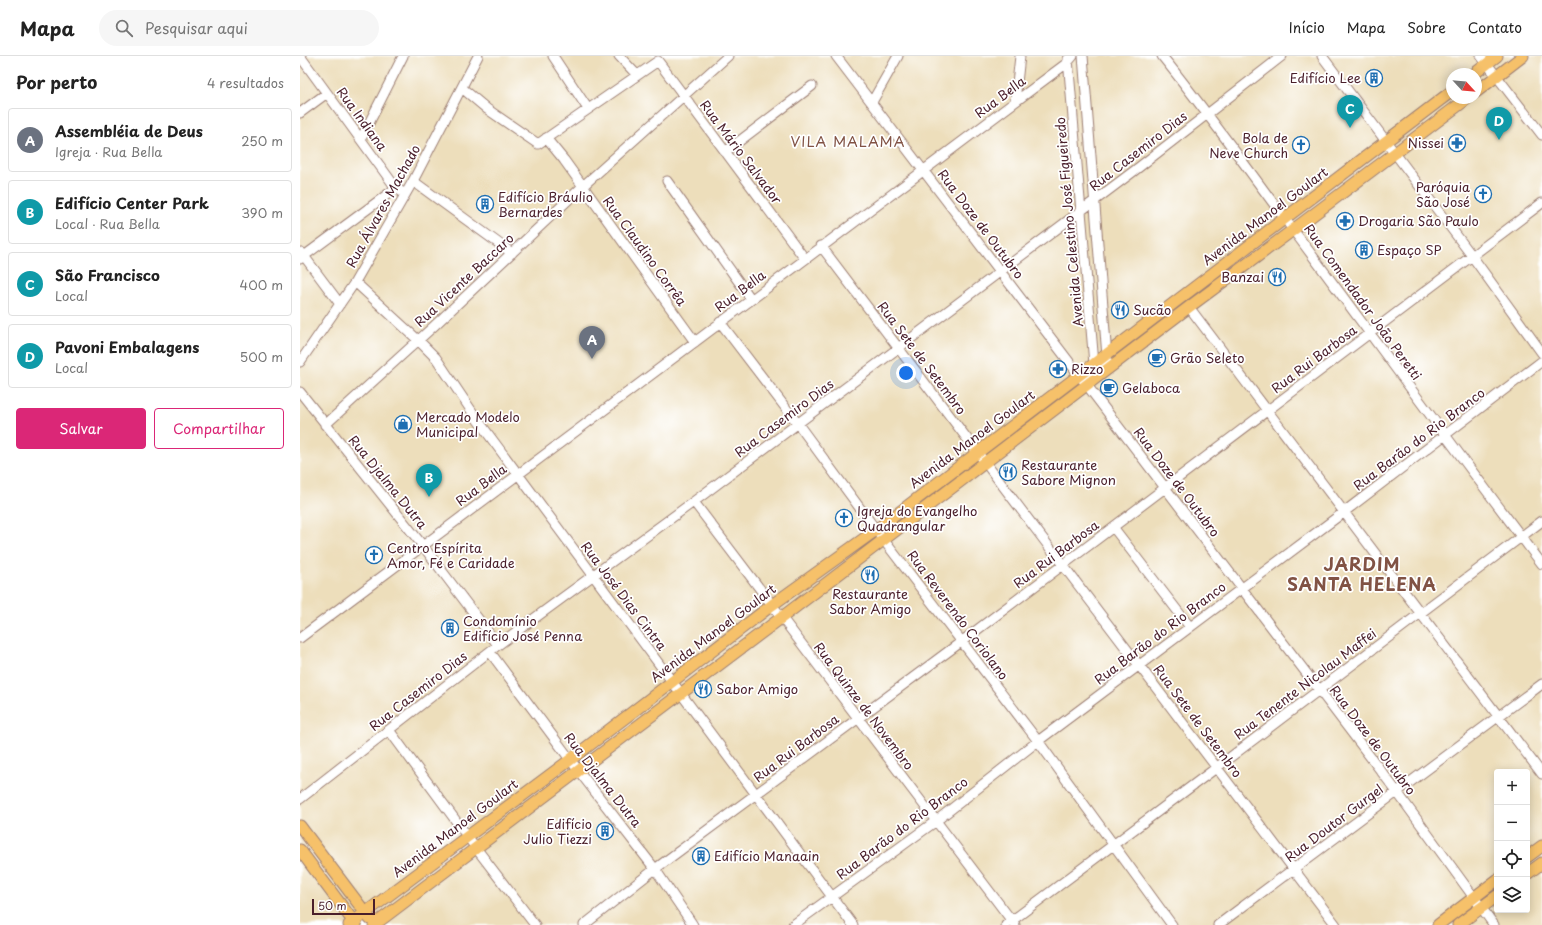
<!DOCTYPE html>
<html lang="pt">
<head>
<meta charset="utf-8">
<style>
  body { margin:0; font-family:"Playpen Sans",sans-serif; background:#f6f6f6; color:#222 }
  .controls { position:absolute; right:12px; bottom:12px; display:grid; overflow:hidden; border-radius:4px; box-shadow:0 2px 10px #0003 }
  .controls button { width:36px; height:36px; display:grid; place-items:center; padding:0; border:0; border-bottom:1px solid #e0e0e0; background:#fff; color:#222; font:20px sans-serif }
  .compass { position:absolute; left:1146px; top:12px; width:36px; height:36px; border-radius:50%; background:#fff; box-shadow:0 2px 10px #0003; rotate:116deg }
  .scale { position:absolute; left:12px; bottom:10px; width:63px; box-sizing:border-box; padding-left:4px; border:2px solid #4a1f2b; border-top:0; font-size:11px; line-height:14px; white-space:nowrap; color:#4a1f2b; -webkit-text-stroke:3px #fff; paint-order:stroke }
  .you { position:absolute; left:606px; top:317px; width:14px; height:14px; margin:-10px; border:3px solid #fff; border-radius:50%; background:#1a73e8; box-shadow:0 0 0 6px #1a73e833 }
  .badge { display:grid; place-items:center; width:26px; height:26px; border-radius:50%; background:#db2777; color:#fff; font-size:13px; font-weight:700 }
  .pin { position:absolute; translate:-50% -33px; filter:drop-shadow(0 1px 2px #0008) }
  .pin::after { content:''; position:absolute; top:21px; width:14px; height:12px; background:inherit; clip-path:polygon(0 0,100% 0,50% 100%) }
  .list { margin:0; padding:0; list-style:none }
  h2 { display:flex; justify-content:space-between; align-items:center; height:52px; margin:0; padding:0 16px; font-size:17px }
  h2 small { font-size:13px; font-weight:400; color:#767676 }
  .list li { display:grid; grid-template-columns:26px 1fr auto; gap:12px; align-items:center; box-sizing:border-box; height:64px; margin:0 8px 8px; padding:0 8px; border:1px solid #e0e0e0; border-radius:4px }
  .list b { display:block; font-size:15px; white-space:nowrap }
  .list p { margin:0; font-size:13px; white-space:nowrap; color:#767676 }
  .list em { font-size:13px; font-style:normal; color:#767676 }
  .actions { display:flex; gap:8px; padding:12px 16px }
  .actions a { flex:1; padding:9px 0; border:1px solid #db2777; border-radius:4px; text-align:center; font-size:14px; color:#db2777 }
  .actions .main { background:#db2777; color:#fff }
  .icon { flex:none; width:22px; height:22px; fill:none; stroke:currentColor; stroke-width:2; stroke-linecap:round; stroke-linejoin:round }
  .map { position:relative; flex:none; width:1242px; height:869px; overflow:hidden }
  header { display:flex; align-items:center; gap:24px; box-sizing:border-box; height:56px; padding:0 20px; background:#fff; border-bottom:1px solid #e0e0e0 }
  header strong { font-size:19px }
  nav { display:flex; gap:22px; margin-inline-start:auto; font-size:14px }
  .search { width:280px; height:36px; background:#f6f6f6; display:flex; align-items:center; gap:10px; box-sizing:border-box; padding:0 14px; border-radius:22px; color:#767676; font-size:15px }
  main { display:flex }
  aside { flex:1; background:#fff }
  .map>svg:first-child { display:block }
  .lines { fill:none; stroke-linecap:round; stroke-linejoin:round }
  .minor-casing { stroke:#9c7e73; stroke-width:11 }
  .major-casing { stroke:#9c7e73; stroke-width:13 }
  .minor { stroke:#fff; stroke-width:9 }
  .major { stroke:#f6c16b; stroke-width:11 }
  .labels { text-anchor:middle; stroke-width:3.5; stroke-linejoin:round; paint-order:stroke }
  .poi-label { font-size:13px; fill:#4a1f2b; stroke:#fff; text-anchor:start }
  .street-label { font-size:13px; fill:#4a1f2b; stroke:#fff }
  .neighbourhood-label { font-size:14px; letter-spacing:1px; fill:#815244; stroke:#fff }
  .district-label { font-size:17px; font-weight:bold; letter-spacing:1px; fill:#815244; stroke:#fff }
</style>
</head>
<body>
<header>
<strong>Mapa</strong>
<div class="search"><svg class="icon" aria-label="search" viewBox="0 0 24 24"><circle cx="10" cy="10" r="6"/><path d="M15 15l6 6"/></svg>Pesquisar aqui</div>
<nav><a>Início</a><a>Mapa</a><a>Sobre</a><a>Contato</a></nav>
</header>
<main>
<aside>
<h2>Por perto<small>4 resultados</small></h2>
<ul class="list">
<li><span class="badge" style="background:#6b7280">A</span><div><b>Assembléia de Deus</b><p>Igreja · Rua Bella</p></div><em>250 m</em></li>
<li><span class="badge" style="background:#0f9aa8">B</span><div><b>Edifício Center Park</b><p>Local · Rua Bella</p></div><em>390 m</em></li>
<li><span class="badge" style="background:#0f9aa8">C</span><div><b>São Francisco</b><p>Local</p></div><em>400 m</em></li>
<li><span class="badge" style="background:#0f9aa8">D</span><div><b>Pavoni Embalagens</b><p>Local</p></div><em>500 m</em></li>
</ul>
<div class="actions"><a class="main">Salvar</a><a>Compartilhar</a></div>
</aside>
<div class="map">
<svg width="1242" height="869" viewBox="0 0 1242 869">
  <rect width="100%" height="100%" fill="#fff"/>
  <filter id="ink" filterUnits="userSpaceOnUse"><feTurbulence type="fractalNoise" baseFrequency=".025" numOctaves="2"/><feDisplacementMap in="SourceGraphic" scale="8" xChannelSelector="R" yChannelSelector="G"/><feConvolveMatrix kernelMatrix="1 2 1 2 8 2 1 2 1" color-interpolation-filters="sRGB"/></filter>
  <filter id="wash" filterUnits="userSpaceOnUse"><feTurbulence type="fractalNoise" baseFrequency=".012" numOctaves="4" result="noise"/><feDisplacementMap in="SourceGraphic" scale="16" xChannelSelector="R" yChannelSelector="G"/><feGaussianBlur stdDeviation="0.9" result="paint"/><feColorMatrix in="noise" values="0 0 0 0 0 0 0 0 0 0 0 0 0 0 0 0 0 1.4 0 .05"/><feComposite in="paint" operator="in"/></filter>
  <g filter="url(#wash)">
    <rect width="100%" height="100%" fill="#eddebb"/>
  </g>
  <g filter="url(#ink)">
    <g class="lines">
      <!-- minor casing -->
      <g class="minor-casing">
        <path id="minor" d="M0 0 96 132 105 138
          M253 0 288 53
          M319 0 337 19
          M536 0 1097 736 1194 869
          M783 0 808 313 803 311
          M862 0C905 53 944 108 985 163 1071 278 1155 394 1242 508
          M1022 0 1172 200 1242 297
          M1181 0 1242 79
          M768 3 794 308 787 329
          M162 32 187 53 238 88 358 5 505 203
          M715 45 720 0
          M572 46 598 0
          M0 57 27 37
          M246 82 264 104 395 286
          M61 83 103 0
          M425 96 512 30
          M113 125 212 197
          M367 125 451 243
          M521 190 1036 869
          M1 196 40 248
          M0 203 96 132
          M55 226 118 284 136 302 177 363 553 869
          M889 251 1242 718
          M420 266 498 368 576 474 738 685 872 869
          M0 306 55 226 113 125 178 0
          M0 336 123 490 198 589
          M25 369 134 270 283 130 428 0
          M394 446 715 869
          M813 471 890 571
          M0 582 767 7 773 0
          M190 596 278 714 355 813 393 869
          M89 674 176 792 235 869
          M0 743 198 589 400 441 834 115 982 0
          M284 869 355 813 661 586 1242 147
          M493 869 636 765 738 685 1044 456 1242 305
          M706 869 916 712 1242 465
          M918 869 1242 628"/>
      </g>
      <!-- major casing -->
      <g class="major-casing">
        <path id="major" d="M1174 18 1197 0
          M1176 36 1223 0
          M0 770 70 863
          M0 794 56 869
          M1227 801 1242 790
          M1227 818 1242 807
          M49 869 270 704 472 549 576 474 1152 35
          M74 869 481 562 889 251 993 174 1168 42
          M1138 869 1197 824
          M1158 869 1197 840"/>
      </g>
      <!-- minor -->
      <use href="#minor" class="minor"/>
      <!-- major -->
      <use href="#major" class="major"/>
    </g>
  </g>
  <!-- icons -->
  <defs>
    <g id="building-ring" transform="scale(0.9)"><circle r="9.5" fill="#fff" stroke="#1f6fb2" stroke-width="1.5"/><path d="M-4-6H4V6H1V3H-1V6H-4ZM-2.5-4.3h1.7v1.8h-1.7ZM.8-4.3h1.7v1.8H.8ZM-2.5-1h1.7V.8h-1.7ZM.8-1h1.7V.8H.8Z" fill="#1f6fb2"/></g>
    <g id="pharmacy-ring" transform="scale(0.9)"><circle r="9.5" fill="#fff" stroke="#1f6fb2" stroke-width="1.5"/><path d="M-2-6h4v4h4v4h-4v4h-4v-4h-4v-4h4Z" fill="#1f6fb2"/></g>
    <g id="church-ring" transform="scale(0.9)"><circle r="9.5" fill="#fff" stroke="#1f6fb2" stroke-width="1.5"/><path d="M-1.2-6h2.4v3.5h3.3v2.4h-3.3V6h-2.4V-.1h-3.3v-2.4h3.3Z" fill="#1f6fb2"/></g>
    <g id="restaurant-ring" transform="scale(0.9)"><circle r="9.5" fill="#fff" stroke="#1f6fb2" stroke-width="1.5"/><path d="M-5-6h1v4h1v-4h1v4h1v-4h1v5L-1.5 .5V6h-2V.5L-5-1ZM5-6V6H3V1.5H1.5Q1.5-4 5-6Z" fill="#1f6fb2"/></g>
    <g id="cafe-ring" transform="scale(0.9)"><circle r="9.5" fill="#fff" stroke="#1f6fb2" stroke-width="1.5"/><path d="M-5.5-4.5H6V0H3Q3 3.5 0 3.5H-2.5Q-5.5 3.5-5.5 0ZM3-3.2v2h1.7v-2ZM-6 4.5H4V6H-6Z" fill="#1f6fb2"/></g>
    <g id="shop-ring" transform="scale(0.9)"><circle r="9.5" fill="#fff" stroke="#1f6fb2" stroke-width="1.5"/><path d="M-5-2.5h2.3a2.7 3.5 0 0 1 5.4 0H5L5.5 6h-11ZM-1.5-2.5h3a1.5 2.3 0 0 0-3 0Z" fill="#1f6fb2"/></g>
  </defs>
  <g fill-rule="evenodd">
    <use href="#building-ring" x="1074" y="22"/>
    <use href="#pharmacy-ring" x="1157" y="87"/>
    <use href="#church-ring" x="1001" y="89"/>
    <use href="#church-ring" x="1183" y="138"/>
    <use href="#building-ring" x="185" y="148"/>
    <use href="#pharmacy-ring" x="1045" y="165"/>
    <use href="#building-ring" x="1064" y="194"/>
    <use href="#restaurant-ring" x="977" y="221"/>
    <use href="#restaurant-ring" x="820" y="254"/>
    <use href="#cafe-ring" x="857" y="302"/>
    <use href="#pharmacy-ring" x="758" y="313"/>
    <use href="#cafe-ring" x="809" y="332"/>
    <use href="#shop-ring" x="103" y="368"/>
    <use href="#restaurant-ring" x="708" y="416"/>
    <use href="#church-ring" x="544" y="462"/>
    <use href="#church-ring" x="74" y="499"/>
    <use href="#restaurant-ring" x="570" y="519"/>
    <use href="#building-ring" x="150" y="572"/>
    <use href="#restaurant-ring" x="403" y="633"/>
    <use href="#building-ring" x="305" y="775"/>
    <use href="#building-ring" x="401" y="800"/>
  </g>
  <g class="labels">
    <!-- poi labels -->
    <g class="poi-label">
      <text x="1061" y="27" text-anchor="end">Edifício Lee</text>
      <text x="988" y="87" text-anchor="end">Bola de<tspan x="988" dy="15">Neve Church</tspan></text>
      <text x="1144" y="92" text-anchor="end">Nissei</text>
      <text x="1170" y="136" text-anchor="end">Paróquia<tspan x="1170" dy="15">São José</tspan></text>
      <text x="198" y="146">Edifício Bráulio<tspan x="198" dy="15">Bernardes</tspan></text>
      <text x="1058" y="170">Drogaria São Paulo</text>
      <text x="1077" y="199">Espaço SP</text>
      <text x="964" y="226" text-anchor="end">Banzai</text>
      <text x="833" y="259">Sucão</text>
      <text x="870" y="307">Grão Seleto</text>
      <text x="771" y="318">Rizzo</text>
      <text x="822" y="337">Gelaboca</text>
      <text x="116" y="366">Mercado Modelo<tspan x="116" dy="15">Municipal</tspan></text>
      <text x="721" y="414">Restaurante<tspan x="721" dy="15">Sabore Mignon</tspan></text>
      <text x="557" y="460">Igreja do Evangelho<tspan x="557" dy="15">Quadrangular</tspan></text>
      <text x="87" y="497">Centro Espírita<tspan x="87" dy="15">Amor, Fé e Caridade</tspan></text>
      <text x="570" y="543" text-anchor="middle">Restaurante<tspan x="570" dy="15">Sabor Amigo</tspan></text>
      <text x="163" y="570">Condomínio<tspan x="163" dy="15">Edifício José Penna</tspan></text>
      <text x="416" y="638">Sabor Amigo</text>
      <text x="292" y="773" text-anchor="end">Edifício<tspan x="292" dy="15">Julio Tiezzi</tspan></text>
      <text x="414" y="805">Edifício Manaain</text>
    </g>
    <!-- street labels -->
    <g class="street-label">
      <text transform="translate(700 41) rotate(-37)" y="5">Rua Bella</text>
      <text transform="translate(62 63) rotate(54)" y="5">Rua Indiana</text>
      <text transform="translate(838 95) rotate(-38)" y="5">Rua Casemiro Dias</text>
      <text transform="translate(441 96) rotate(53)" y="5">Rua Mário Salvador</text>
      <text transform="translate(83 150) rotate(-61)" y="5">Rua Álvares Machado</text>
      <text transform="translate(965 160) rotate(-37)" y="5">Avenida Manoel Goulart</text>
      <text transform="translate(769 166) rotate(-95)" y="5">Avenida Celestino José Figueiredo</text>
      <text transform="translate(681 168) rotate(53)" y="5">Rua Doze de Outubro</text>
      <text transform="translate(345 195) rotate(54)" y="5">Rua Claudino Corrêa</text>
      <text transform="translate(164 224) rotate(-43)" y="5">Rua Vicente Baccaro</text>
      <text transform="translate(440 235) rotate(-37)" y="5">Rua Bella</text>
      <text transform="translate(1063 246) rotate(54)" y="5">Rua Comendador João Peretti</text>
      <text transform="translate(622 302) rotate(53)" y="5">Rua Sete de Setembro</text>
      <text transform="translate(1014 303) rotate(-37)" y="5">Rua Rui Barbosa</text>
      <text transform="translate(484 362) rotate(-37)" y="5">Rua Casemiro Dias</text>
      <text transform="translate(672 383) rotate(-37)" y="5">Avenida Manoel Goulart</text>
      <text transform="translate(1119 383) rotate(-37)" y="5">Rua Barão do Rio Branco</text>
      <text transform="translate(88 426) rotate(51)" y="5">Rua Djalma Dutra</text>
      <text transform="translate(877 426) rotate(53)" y="5">Rua Doze de Outubro</text>
      <text transform="translate(181 429) rotate(-37)" y="5">Rua Bella</text>
      <text transform="translate(756 498) rotate(-37)" y="5">Rua Rui Barbosa</text>
      <text transform="translate(324 540) rotate(53)" y="5">Rua José Dias Cintra</text>
      <text transform="translate(658 559) rotate(53)" y="5">Rua Reverendo Coriolano</text>
      <text transform="translate(413 577) rotate(-37)" y="5">Avenida Manoel Goulart</text>
      <text transform="translate(860 577) rotate(-37)" y="5">Rua Barão do Rio Branco</text>
      <text transform="translate(1005 628) rotate(-37)" y="5">Rua Tenente Nicolau Maffei</text>
      <text transform="translate(118 635) rotate(-38)" y="5">Rua Casemiro Dias</text>
      <text transform="translate(564 650) rotate(53)" y="5">Rua Quinze de Novembro</text>
      <text transform="translate(898 665) rotate(53)" y="5">Rua Sete de Setembro</text>
      <text transform="translate(1073 684) rotate(53)" y="5">Rua Doze de Outubro</text>
      <text transform="translate(496 692) rotate(-37)" y="5">Rua Rui Barbosa</text>
      <text transform="translate(303 724) rotate(52)" y="5">Rua Djalma Dutra</text>
      <text transform="translate(1034 767) rotate(-37)" y="5">Rua Doutor Gurgel</text>
      <text transform="translate(155 772) rotate(-37)" y="5">Avenida Manoel Goulart</text>
      <text transform="translate(602 772) rotate(-37)" y="5">Rua Barão do Rio Branco</text>
    </g>
    <!-- neighbourhood labels -->
    <g class="neighbourhood-label">
      <text x="548" y="91">VILA MALAMA</text>
    </g>
    <!-- district labels -->
    <g class="district-label">
      <text x="1062" y="515">JARDIM<tspan x="1062" dy="20">SANTA HELENA</tspan></text>
    </g>
  </g>
</svg>
<div class="controls">
<button>+</button>
<button>−</button>
<button><svg class="icon" aria-label="locate" viewBox="0 0 24 24"><circle cx="12" cy="12" r="6"/><path d="M12 2v4M12 18v4M2 12h4M18 12h4"/></svg></button>
<button><svg class="icon" aria-label="layers" viewBox="0 0 24 24"><path d="M12 4l9 5-9 5-9-5zM3 14l9 5 9-5"/></svg></button>
</div>
<svg class="compass" viewBox="-18 -18 36 36"><path d="M0-13l5 13h-10z" fill="#e53935"/><path d="M0 13l5-13h-10z" fill="#767676"/></svg>
<div class="scale">50 m</div>
<div class="you"></div>
<div class="pin badge" style="left:292px;top:303px;background:#6b7280">A</div>
<div class="pin badge" style="left:129px;top:441px;background:#0f9aa8">B</div>
<div class="pin badge" style="left:1050px;top:72px;background:#0f9aa8">C</div>
<div class="pin badge" style="left:1199px;top:84px;background:#0f9aa8">D</div>
</div>
</main>
</body>
</html>
